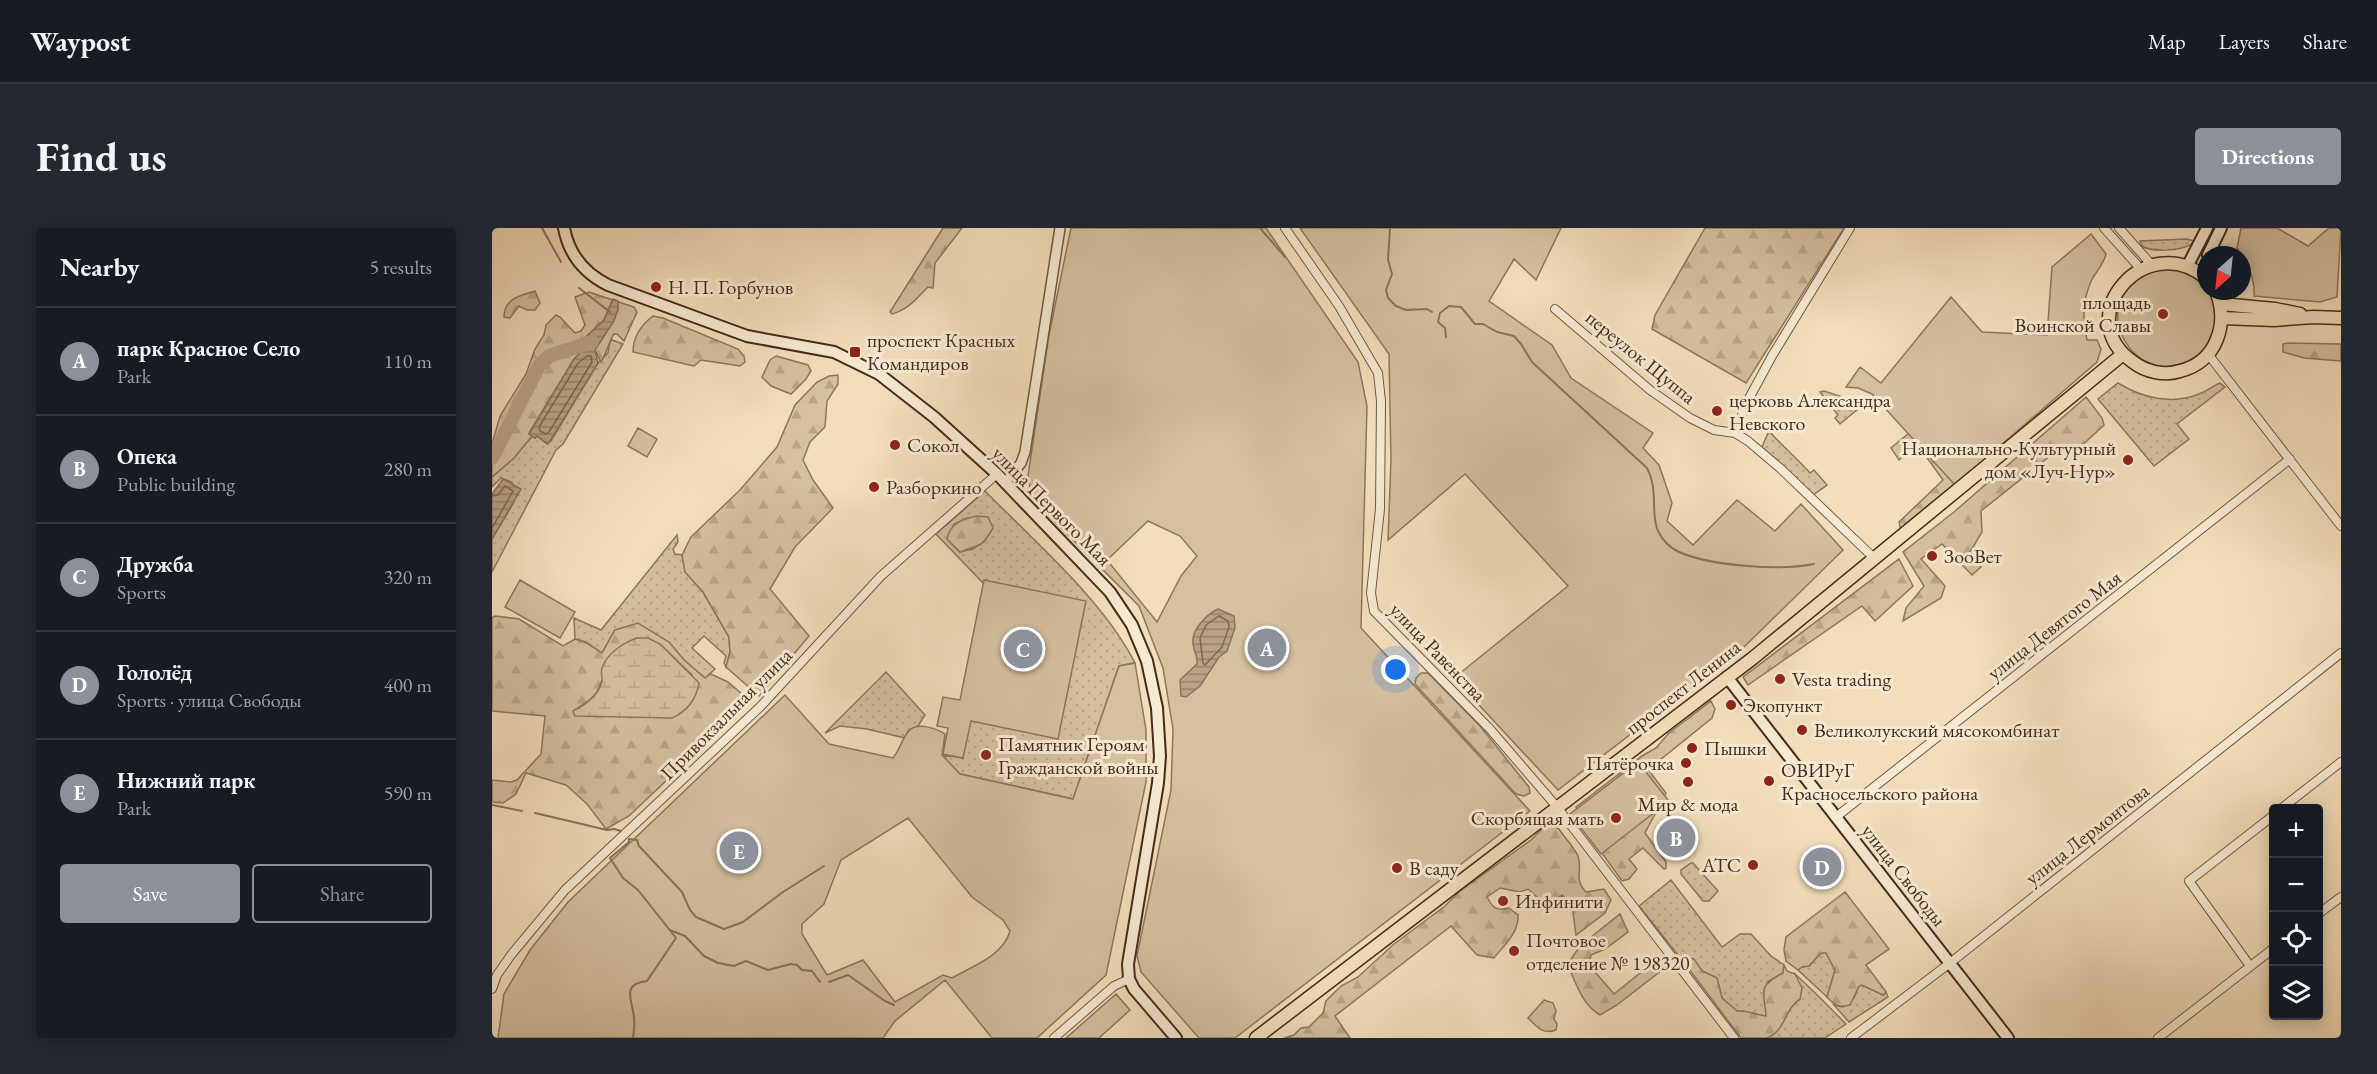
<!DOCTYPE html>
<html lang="en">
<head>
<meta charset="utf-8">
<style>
  body { margin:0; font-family:"EB Garamond",serif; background:#242831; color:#f1f3f6 }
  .controls { position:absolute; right:18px; bottom:18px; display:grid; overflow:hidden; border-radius:6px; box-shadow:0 3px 15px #0003 }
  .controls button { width:54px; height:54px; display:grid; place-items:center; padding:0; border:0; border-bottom:2px solid #363941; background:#171b24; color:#f1f3f6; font:30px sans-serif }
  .compass { position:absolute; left:1705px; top:18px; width:54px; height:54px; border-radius:50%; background:#171b24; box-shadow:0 3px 15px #0003; rotate:207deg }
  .you { position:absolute; left:904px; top:442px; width:21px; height:21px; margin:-15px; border:4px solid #fff; border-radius:50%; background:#1a73e8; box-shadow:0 0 0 9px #1a73e833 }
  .badge { display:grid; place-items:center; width:39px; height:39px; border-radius:50%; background:#8c9099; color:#fff; font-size:20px; font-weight:700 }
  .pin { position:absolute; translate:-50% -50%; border:3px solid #fff; box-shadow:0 2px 6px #0006 }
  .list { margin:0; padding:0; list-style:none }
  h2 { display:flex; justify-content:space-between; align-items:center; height:78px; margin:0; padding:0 24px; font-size:26px }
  h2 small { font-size:20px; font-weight:400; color:#9ea1a6 }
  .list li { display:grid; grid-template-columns:39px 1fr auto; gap:18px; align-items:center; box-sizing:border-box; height:108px; padding:0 24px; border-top:2px solid #363941 }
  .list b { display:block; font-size:22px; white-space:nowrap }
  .list p { margin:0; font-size:20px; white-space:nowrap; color:#9ea1a6 }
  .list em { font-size:20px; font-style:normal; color:#9ea1a6 }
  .actions { display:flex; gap:12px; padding:18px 24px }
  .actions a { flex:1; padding:14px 0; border:2px solid #8c9099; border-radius:6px; text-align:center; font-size:21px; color:#8c9099 }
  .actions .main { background:#8c9099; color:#fff }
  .icon { flex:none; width:33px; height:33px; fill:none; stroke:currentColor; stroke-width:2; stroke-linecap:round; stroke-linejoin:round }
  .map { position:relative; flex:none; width:1849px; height:810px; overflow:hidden; border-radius:6px }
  header { display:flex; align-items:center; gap:36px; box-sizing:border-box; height:84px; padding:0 30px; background:#171b24; border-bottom:2px solid #363941 }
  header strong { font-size:28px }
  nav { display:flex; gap:33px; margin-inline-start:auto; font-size:21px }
  .intro { display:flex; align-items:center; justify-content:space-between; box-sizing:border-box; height:144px; padding:0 36px }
  h1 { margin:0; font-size:42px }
  .button { padding:15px 27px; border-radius:6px; background:#8c9099; color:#fff; font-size:21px; font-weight:700 }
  main { display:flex; gap:36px; padding:0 36px }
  aside { flex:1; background:#171b24; border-radius:6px; box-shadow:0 3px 15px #0003 }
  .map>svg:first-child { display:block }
  .grass { fill:url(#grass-dots); stroke:#8d765e; stroke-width:1.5; fill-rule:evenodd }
  .forest { fill:url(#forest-firs); stroke:#8d765e; stroke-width:1.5; fill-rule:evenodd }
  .wetland { fill:url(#wetland-marsh); stroke:#8d765e; stroke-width:1.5 }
  .park { fill:#d5c0a0; stroke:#8d765e; stroke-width:1.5; fill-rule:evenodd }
  .water { fill:url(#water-rules); stroke:#8a725b; stroke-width:1.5 }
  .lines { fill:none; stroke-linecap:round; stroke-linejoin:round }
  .shore { stroke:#7e6650; stroke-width:1.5 }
  .stream { stroke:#8a725b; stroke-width:2 }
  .river { stroke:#b8a185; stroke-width:14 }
  .minor-casing { stroke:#705843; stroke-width:10 }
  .tertiary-casing { stroke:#705843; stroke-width:12 }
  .secondary-casing { stroke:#452b1b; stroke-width:14 }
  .primary-casing { stroke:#452b1b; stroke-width:15 }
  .minor { stroke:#f7ead3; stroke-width:8 }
  .tertiary { stroke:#f7ead3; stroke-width:9 }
  .secondary { stroke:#f7ead3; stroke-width:10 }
  .primary { stroke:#f3debb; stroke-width:12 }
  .poi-dot { fill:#8f2418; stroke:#f7ead3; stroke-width:2 }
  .labels { text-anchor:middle; stroke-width:6; stroke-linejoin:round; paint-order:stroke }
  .poi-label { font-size:20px; fill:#452b1b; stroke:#f7ead3; text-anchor:start }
  .street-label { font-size:20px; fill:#452b1b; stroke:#f7ead3 }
</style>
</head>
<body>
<header>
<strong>Waypost</strong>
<nav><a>Map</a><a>Layers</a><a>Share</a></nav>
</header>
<div class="intro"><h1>Find us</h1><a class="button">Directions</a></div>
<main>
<aside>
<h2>Nearby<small>5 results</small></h2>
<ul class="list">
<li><span class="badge">A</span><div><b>парк Красное Село</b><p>Park</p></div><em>110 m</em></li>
<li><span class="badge">B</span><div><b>Опека</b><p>Public building</p></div><em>280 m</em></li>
<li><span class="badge">C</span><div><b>Дружба</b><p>Sports</p></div><em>320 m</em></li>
<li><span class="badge">D</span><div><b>Гололёд</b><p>Sports · улица Свободы</p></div><em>400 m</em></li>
<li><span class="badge">E</span><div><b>Нижний парк</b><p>Park</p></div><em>590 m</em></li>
</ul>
<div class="actions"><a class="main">Save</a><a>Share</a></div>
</aside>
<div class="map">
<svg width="1849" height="810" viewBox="0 0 1849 810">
  <defs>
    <pattern id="grass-dots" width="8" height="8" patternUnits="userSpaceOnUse" patternTransform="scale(1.5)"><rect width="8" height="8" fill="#d5c0a0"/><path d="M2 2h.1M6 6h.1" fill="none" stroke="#b8a589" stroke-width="1.8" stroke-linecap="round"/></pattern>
    <pattern id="forest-firs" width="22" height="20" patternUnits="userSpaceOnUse" patternTransform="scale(1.5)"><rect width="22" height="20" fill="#d5c0a0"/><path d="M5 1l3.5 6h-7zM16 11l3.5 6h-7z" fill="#b8a589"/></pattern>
    <pattern id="wetland-marsh" width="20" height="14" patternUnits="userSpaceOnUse" patternTransform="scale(1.5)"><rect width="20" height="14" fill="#d5c0a0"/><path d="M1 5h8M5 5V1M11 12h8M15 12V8" fill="none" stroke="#b8a589"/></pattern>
    <pattern id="water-rules" width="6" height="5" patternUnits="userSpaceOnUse" patternTransform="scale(1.5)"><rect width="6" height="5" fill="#b8a185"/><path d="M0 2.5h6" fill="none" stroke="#97836c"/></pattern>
  </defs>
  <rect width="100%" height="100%" fill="#f3debb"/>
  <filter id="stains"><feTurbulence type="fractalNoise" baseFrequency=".00333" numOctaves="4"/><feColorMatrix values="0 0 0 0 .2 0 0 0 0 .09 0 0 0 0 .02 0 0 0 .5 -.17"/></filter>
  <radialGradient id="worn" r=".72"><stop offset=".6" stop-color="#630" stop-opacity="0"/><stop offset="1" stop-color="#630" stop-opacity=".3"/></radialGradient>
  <!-- grass -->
  <path class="grass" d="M1694 11 1703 13C1695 23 1661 25 1650 18L1648 13Z
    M120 112 131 116 71 216 64 222 0 344V311L22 274 20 254 9 250 0 259V249L22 230 40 208 43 210 45 208 55 216 59 213 106 135 116 125 118 113Z
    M1626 155C1650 170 1680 177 1707 166 1715 163 1721 158 1728 155L1733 159 1685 196 1697 211 1662 238 1606 171Z
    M1332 163 1372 176 1348 196 1343 190 1346 187 1328 164Z
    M1277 203C1290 218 1305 230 1318 245L1322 242 1335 257 1321 267 1269 221Z
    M493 263C543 314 611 372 643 435L627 438 581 571 468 546 450 527 471 530 493 352 491 355 444 306ZM476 290 493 313 481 321 468 324 455 311 462 296Z
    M185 307 186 314 181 321 183 326 190 327 193 344 211 364 237 409 238 424 234 439 232 435 234 428 212 408 200 420 223 441 213 450 192 432 177 414 123 402 110 425 94 414 83 411 82 390 109 402Z
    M394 444 433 487 426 498 416 503 413 510 375 501 348 498 333 505Z
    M1199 635H1201L1226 663 1217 673H1211L1189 646V642Z
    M1179 652 1230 719 1248 706H1259L1279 728 1292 737 1291 745 1275 754 1274 788C1264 787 1255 782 1245 783L1230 770 1225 750 1210 743 1196 731 1194 737 1147 678Z
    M1329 725H1334L1343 742 1335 769 1306 742 1310 739 1317 738Z
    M1303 746C1321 762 1337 779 1354 796L1333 810H1274C1289 799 1294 780 1308 771Z
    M1370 757 1391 767 1394 764 1396 769 1357 794 1342 777 1351 779 1362 770 1367 758Z"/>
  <!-- forest -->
  <path class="forest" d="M451 0H470L443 35 441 60 436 59C424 71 417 81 400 86L398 84Z
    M1213 0H1352L1254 155 1160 101 1163 87Z
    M43 63 48 75 43 82H35L27 78 18 90 12 89C12 71 28 67 43 63Z
    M97 64 142 79 145 84 132 113 125 106H122C116 115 115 125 109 134L104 124H90L82 131 37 205 40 208 22 230 0 249V216L8 188 34 146 43 121 52 107 54 97 64 87 68 89 83 105 89 103 93 97 83 69ZM120 73 126 81 103 122 90 123 83 119 112 92Z
    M161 88 171 90 246 121 252 128 253 134 248 138 209 132 202 138 141 124C141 109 149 97 161 88Z
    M1795 115 1849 116V133L1812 130 1791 124V116Z
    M284 128 316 137 319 143 314 151 299 166 279 158 270 149 278 132Z
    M346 147V156L335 173 333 199 318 214 311 232 321 252 341 280 303 319 278 361 317 408 267 468 234 439 238 424 237 409 211 364 193 344 190 327 199 309 248 262 285 219 303 177 325 154 337 148Z
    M1594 169 1610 190 1612 197 1586 221 1571 227 1563 224 1489 283 1490 304 1478 324 1489 339 1480 347 1450 316 1429 331 1453 358 1449 370 1411 393 1414 380 1432 358 1411 324 1462 284Z
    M1435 205 1471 215 1488 235 1409 305 1407 294 1451 252 1431 224 1422 219 1407 232 1399 220 1416 206Z
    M485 288 496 289 501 300C488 322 488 315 468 324L455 311C458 295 471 291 485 288Z
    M1407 331 1421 358 1383 393 1370 378 1256 457 1251 449Z
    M3 388 27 391 71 418 83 411 93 414 110 425 123 402 146 395 177 414 192 432 213 450 219 446 236 454 258 473 137 588 114 601 95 576 74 557 34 545 24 566 11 575 0 574V552L19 554 25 552 49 526 53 488 0 483V390ZM168 416 200 447 81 483 99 471 105 464 110 452Z
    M929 445H936L988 498 1037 559 1038 565 1032 568 1024 566 923 456 924 450Z
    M1219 473 1223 481 1220 490 1158 540V544L1174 565 1153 605 1174 634V640L1172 641 1151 620 1137 631 1145 641 1137 651 1130 653 1087 593 1084 579 1150 528 1164 520 1177 505Z
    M1062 598 1067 601C1072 609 1082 619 1086 628 1091 641 1081 651 1094 664L1112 661 1119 672 1113 685 1084 707 1080 677 1070 667 1054 677 1036 661 1028 664 1008 660 995 669C1001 681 1005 683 1017 680L1026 687C1027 705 1012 717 1002 730L985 727 959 698 843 788 858 810H792L802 807 809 800 817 799 831 785 834 773 849 758 866 749 902 716 953 678 968 663 1039 612 1050 601Z
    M1353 664 1397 721 1374 737 1394 764 1391 767 1370 757 1367 758 1358 777C1347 780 1342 777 1335 769L1343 742 1334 725H1329L1317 738 1310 739 1306 742 1294 733 1292 722 1294 709Z
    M1128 686 1136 704 1113 721 1099 727 1097 737 1122 766 1163 733 1170 742 1125 777 1108 787C1089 776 1085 755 1075 737L1088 718Z
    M1196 730 1202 731 1210 743 1225 750 1230 770 1245 783C1256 782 1263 787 1274 788 1272 762 1265 759 1291 745L1292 737 1295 743 1303 746 1310 760 1308 771C1292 781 1294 804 1274 810 1267 810 1256 810 1249 810L1194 737Z
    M1052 772 1061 775 1064 783 1062 791 1065 796 1064 802C1051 807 1045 799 1036 790Z"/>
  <!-- wetland -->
  <path class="wetland" d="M145 410H156L168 416 207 455C204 472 196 483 180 490L83 488 81 483C93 477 107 467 110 453 111 449 108 444 110 440 115 425 131 415 145 410Z"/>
  <!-- park -->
  <path class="park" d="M579 0H774L866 134 875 178 869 400 1038 583 743 810H707L649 744 645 728 679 562 681 501 671 440 647 378 540 271 536 248 557 107ZM656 293 688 308 705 328 689 348 665 394 615 332Z
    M808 0H1069L1044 52 1022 31 997 73 1060 117 1079 150 1161 205 1151 220 1167 237 1180 275 1175 293 1201 317 1245 272 1283 303 1309 276 1351 322 1251 420 1066 562 962 450 1076 358 973 246 896 312 899 232 897 126Z
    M1749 0H1785L1816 18 1837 0H1849L1845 69 1828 74 1762 68C1763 49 1755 35 1745 20Z
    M1599 6 1614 26C1612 35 1605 43 1600 51 1591 70 1590 91 1595 112H1605L1609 121 1605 134 1463 257 1380 166 1366 160 1354 159 1368 139 1389 155 1459 69 1490 104 1555 107 1560 39Z
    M1671 39 1704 46 1714 55V63H1720L1725 105C1719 113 1713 126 1705 131 1702 134 1696 135 1692 136 1639 153 1601 83 1645 50 1652 45 1663 42 1671 39Z
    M146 200 165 211 155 229 136 218Z
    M28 352 83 384 68 410 13 379Z
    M492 352 594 373 566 511 479 493 471 530 451 526 456 500 445 498 451 469 468 472Z
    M643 435 654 502V554L614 747 545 810H500L453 752 403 793 391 810H6L12 766 38 722 76 674 293 467 337 516 401 530C407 523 410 511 416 504 424 493 443 500 453 506L450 527 468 546 581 571 627 438ZM416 590 480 669 511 692 518 703C511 728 481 738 460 750L451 747 403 774 371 732 335 747 310 706V696L332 676 349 632Z
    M1146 534 1177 573 1109 626 1078 586Z
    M624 766 638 782 607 810H574Z"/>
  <!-- water -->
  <path class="water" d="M121 71 126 73V81L122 93 103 122 106 135 56 216 45 208 43 210 37 206 82 131 90 123 83 122V119L112 92Z
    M11 251 29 261 0 311V266Z
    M726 381 742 388 743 400 735 423 727 429 708 458 694 469 689 468 688 452 705 436C706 428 702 424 701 416 699 402 714 387 726 381Z"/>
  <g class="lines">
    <!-- shore -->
    <path class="shore" d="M95 128H99L100 134 57 204 54 206 48 203 47 199 86 135Z
      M0 268 6 267 13 258 21 263 0 300
      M727 388 736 393 737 399 730 419 713 437 711 435 708 410 714 397Z"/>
    <!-- stream -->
    <path class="stream" d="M50 0 69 34
      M768 0 793 29
      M898 0 896 32 900 46 894 62 896 70 904 78 914 82 935 81 940 84
      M87 60 118 84
      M954 109 953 100 946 94 948 85 957 78 969 79 983 96H991L1005 104 1022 108 1029 116 1040 134 1155 240C1167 263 1158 286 1166 303 1170 311 1177 319 1185 323 1216 338 1288 343 1322 336
      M0 577 30 583
      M43 585 115 602 122 601 129 603
      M178 702 193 708 212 728 226 735 242 738 254 733 276 742 299 736 305 737 310 742 320 743 328 754
      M337 754 356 747 393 773 402 777
      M141 810C142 803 143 797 142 790 141 773 128 756 155 753L184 710 146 662 131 650 118 630 137 614V611L145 612 147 618 190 664 198 682 204 689 232 701 251 694 291 664 332 638"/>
    <!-- river -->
    <path class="river" d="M0 230 47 138 57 128 100 114"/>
    <!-- minor casing -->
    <g class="minor-casing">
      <path id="minor" d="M793 0 847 78 886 145 889 173 888 281 879 365 882 383 998 501 1065 579 1242 810
        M1612 0 1647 39
        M1627 0 1658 35
        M1063 81 1158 162 1198 190 1222 202 1243 205 1256 213 1289 241 1383 331
        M1716 126 1849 298
        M1243 205 1255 174 1280 128 1358 0
        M1790 580 1849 534
        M1344 589 1798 231
        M1826 686 1849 669
        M1758 738 1697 653 1782 587
        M0 761 5 747 19 727 73 662 269 478 389 348 505 246
        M562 810 622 758 637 751
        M1359 810 1458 735 1849 425
        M1666 810 1782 720"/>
    </g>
    <!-- tertiary casing -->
    <g class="tertiary-casing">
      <path id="tertiary" d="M513 255 529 235 533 224 568 0"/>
    </g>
    <!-- secondary casing -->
    <g class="secondary-casing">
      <path id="secondary" d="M72 0C77 27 92 45 116 57L255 108 342 124 387 146 442 189 505 246 618 364 640 397 655 433 665 480 668 528 666 555 636 736 637 751 642 761 684 810
        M1716 27 1729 0
        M1696 37 1715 0
        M1235 449 1516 810"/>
    </g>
    <!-- primary casing -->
    <g class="primary-casing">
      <path id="primary" d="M1714 50C1654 0 1577 89 1641 134 1654 144 1672 148 1688 143 1725 134 1737 95 1724 63
        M1729 76 1783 81 1808 86
        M1730 90 1782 92 1821 89 1849 90
        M764 810 1261 430 1631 126"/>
    </g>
    <!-- minor -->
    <use href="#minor" class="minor"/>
    <!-- tertiary -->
    <use href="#tertiary" class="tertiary"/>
    <!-- secondary -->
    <use href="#secondary" class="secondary"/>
    <!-- primary -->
    <use href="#primary" class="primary"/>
  </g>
  <!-- markers -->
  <g class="poi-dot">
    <circle cx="164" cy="59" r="6"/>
    <circle cx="1671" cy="86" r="6"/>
    <rect x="357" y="118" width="12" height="12" rx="3"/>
    <circle cx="1225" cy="183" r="6"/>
    <circle cx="403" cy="217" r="6"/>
    <circle cx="1636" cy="232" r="6"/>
    <circle cx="382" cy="259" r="6"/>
    <circle cx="1440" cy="328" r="6"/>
    <circle cx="1288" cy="451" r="6"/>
    <circle cx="1239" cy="477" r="6"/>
    <circle cx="1310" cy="502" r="6"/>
    <circle cx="1200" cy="520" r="6"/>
    <circle cx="494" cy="527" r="6"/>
    <circle cx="1194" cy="535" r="6"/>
    <circle cx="1277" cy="553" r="6"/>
    <circle cx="1196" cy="554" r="6"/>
    <circle cx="1124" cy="590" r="6"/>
    <circle cx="1261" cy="637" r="6"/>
    <circle cx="905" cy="640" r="6"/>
    <circle cx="1011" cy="673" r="6"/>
    <circle cx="1022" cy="723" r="6"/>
  </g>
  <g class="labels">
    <!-- poi labels -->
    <g class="poi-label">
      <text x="176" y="66">Н. П. Горбунов</text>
      <text x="1659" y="81" text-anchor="end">площадь<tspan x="1659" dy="23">Воинской Славы</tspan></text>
      <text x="375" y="119">проспект Красных<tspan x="375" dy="23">Командиров</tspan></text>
      <text x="1237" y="179">церковь Александра<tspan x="1237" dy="23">Невского</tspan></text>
      <text x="415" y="224">Сокол</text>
      <text x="1624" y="227" text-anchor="end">Национально-Культурный<tspan x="1624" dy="23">дом «Луч-Нур»</tspan></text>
      <text x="394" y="266">Разборкино</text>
      <text x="1452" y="335">ЗооВет</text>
      <text x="1300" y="458">Vesta trading</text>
      <text x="1251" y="484">Экопункт</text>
      <text x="1322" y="509">Великолукский мясокомбинат</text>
      <text x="506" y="523">Памятник Героям<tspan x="506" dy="23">Гражданской войны</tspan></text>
      <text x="1212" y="527">Пышки</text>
      <text x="1182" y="542" text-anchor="end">Пятёрочка</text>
      <text x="1289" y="549">ОВИРуГ<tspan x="1289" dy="23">Красносельского района</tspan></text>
      <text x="1196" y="583" text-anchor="middle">Мир &amp; мода</text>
      <text x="1112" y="597" text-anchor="end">Скорбящая мать</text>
      <text x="1249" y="644" text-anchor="end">АТС</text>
      <text x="917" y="647">В саду</text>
      <text x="1023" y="680">Инфинити</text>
      <text x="1034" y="719">Почтовое<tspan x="1034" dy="23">отделение № 198320</tspan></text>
    </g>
    <!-- street labels -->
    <g class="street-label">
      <text transform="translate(1149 129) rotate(39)" y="7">переулок Щуппа</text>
      <text transform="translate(560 278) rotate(45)" y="7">улица Первого Мая</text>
      <text transform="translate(1562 397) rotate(-38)" y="7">улица Девятого Мая</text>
      <text transform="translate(946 424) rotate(46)" y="7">улица Равенства</text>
      <text transform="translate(1191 459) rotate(-38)" y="7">проспект Ленина</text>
      <text transform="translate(234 486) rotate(-45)" y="7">Привокзальная улица</text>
      <text transform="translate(1595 606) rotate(-38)" y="7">улица Лермонтова</text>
      <text transform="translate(1412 647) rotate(52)" y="7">улица Свободы</text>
    </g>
  </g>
  <rect width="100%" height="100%" filter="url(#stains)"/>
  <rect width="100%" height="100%" fill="url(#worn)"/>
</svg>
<div class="controls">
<button>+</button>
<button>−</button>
<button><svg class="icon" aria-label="locate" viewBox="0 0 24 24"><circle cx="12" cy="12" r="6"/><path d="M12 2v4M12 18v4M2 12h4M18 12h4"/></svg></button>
<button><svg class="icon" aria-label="layers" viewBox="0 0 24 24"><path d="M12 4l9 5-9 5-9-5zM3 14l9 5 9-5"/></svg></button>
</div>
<svg class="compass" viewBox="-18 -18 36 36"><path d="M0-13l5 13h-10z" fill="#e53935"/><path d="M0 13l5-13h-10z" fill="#9ea1a6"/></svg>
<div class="you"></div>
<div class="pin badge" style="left:775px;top:420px">A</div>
<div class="pin badge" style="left:1184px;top:610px">B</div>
<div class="pin badge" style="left:531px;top:421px">C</div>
<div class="pin badge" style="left:1330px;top:639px">D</div>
<div class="pin badge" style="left:247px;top:623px">E</div>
</div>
</main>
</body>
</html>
